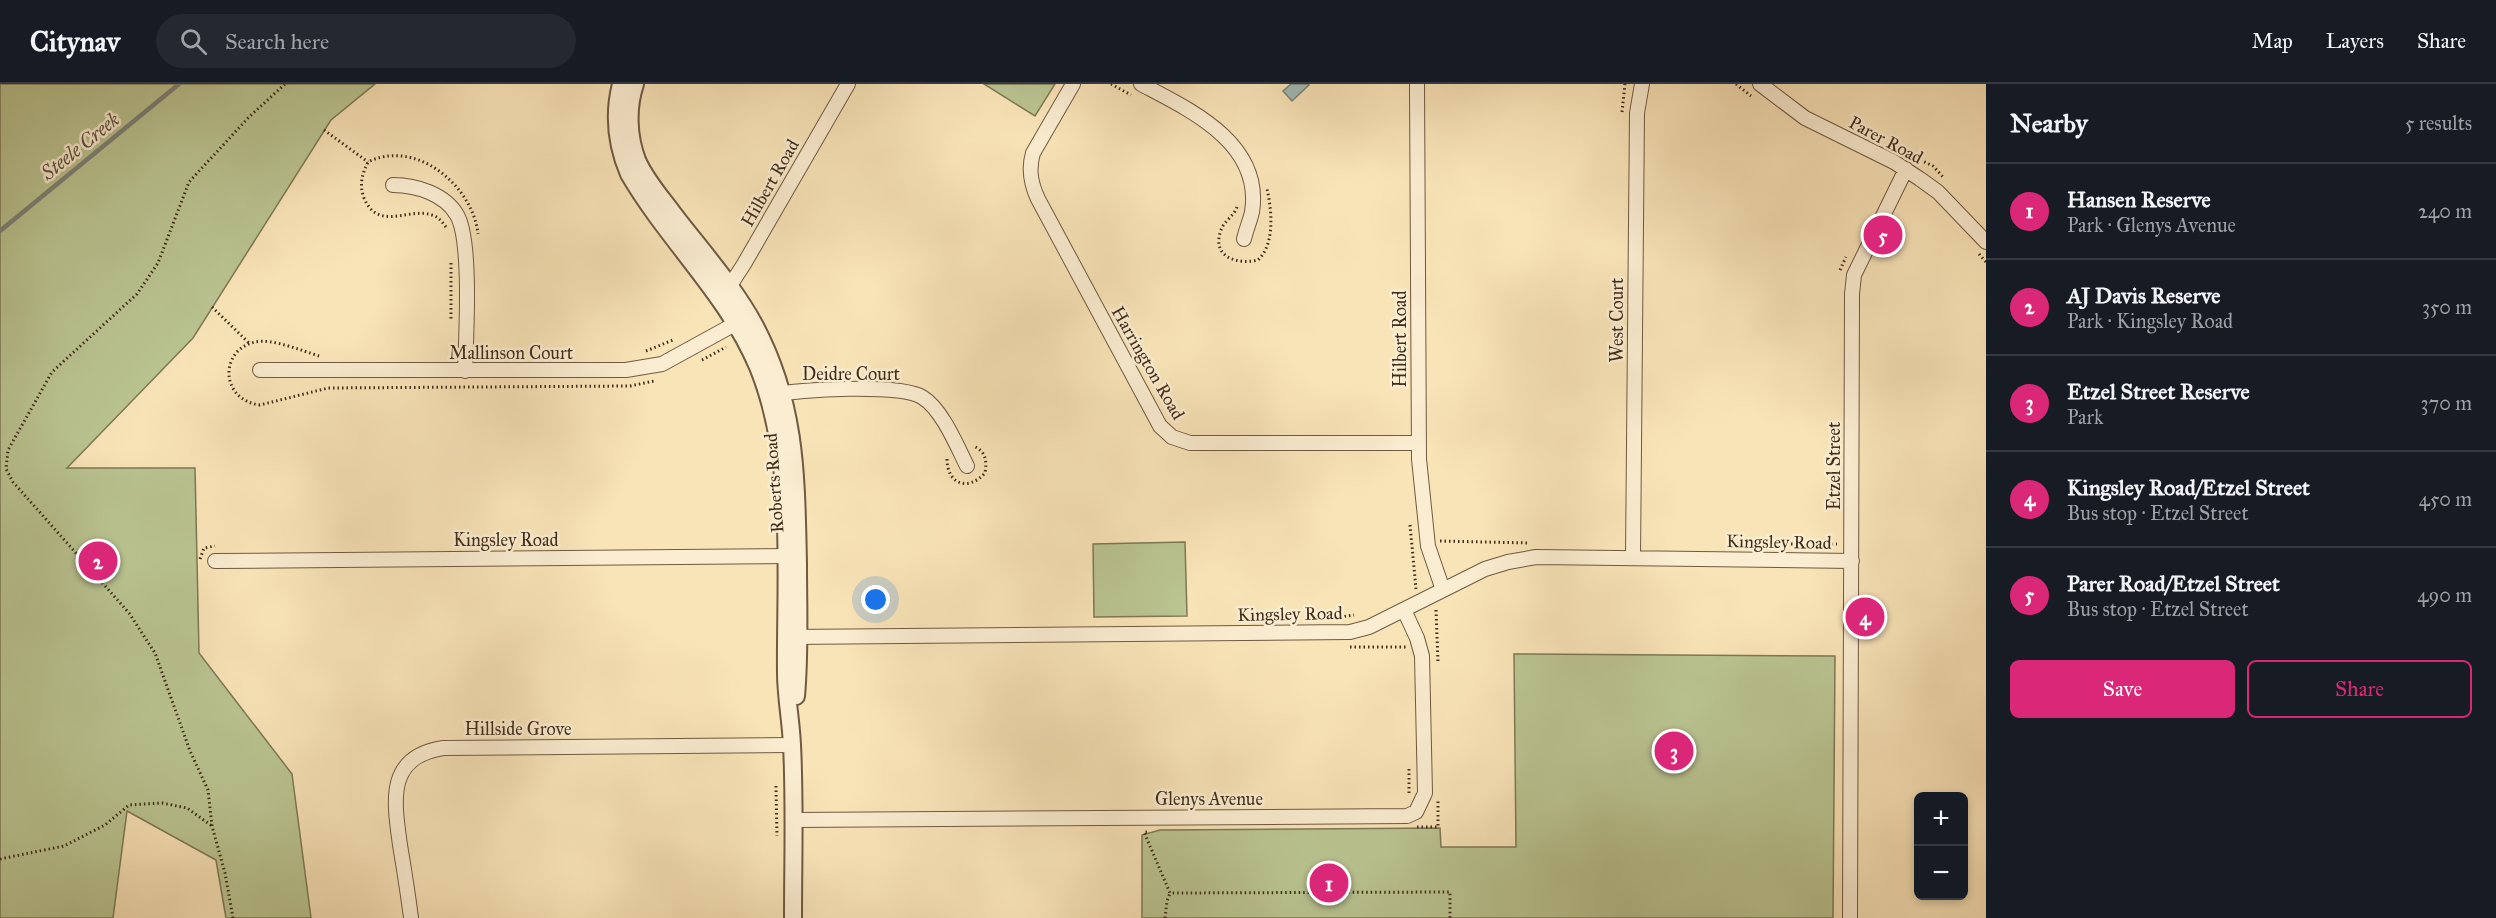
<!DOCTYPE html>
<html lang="en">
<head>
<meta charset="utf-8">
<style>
  body { margin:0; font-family:"IM FELL Great Primer",serif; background:#242831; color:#f1f3f6 }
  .controls { position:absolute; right:18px; bottom:18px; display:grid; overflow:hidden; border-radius:9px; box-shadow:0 3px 9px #0003 }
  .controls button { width:54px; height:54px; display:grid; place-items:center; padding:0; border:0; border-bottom:2px solid #363941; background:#171b24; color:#f1f3f6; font:30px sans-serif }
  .you { position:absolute; left:876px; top:516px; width:21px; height:21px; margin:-15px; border:4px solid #fff; border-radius:50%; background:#1a73e8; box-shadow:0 0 0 9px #1a73e833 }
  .badge { display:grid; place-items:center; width:39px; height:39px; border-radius:50%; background:#db2777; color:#fff; font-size:20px; font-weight:700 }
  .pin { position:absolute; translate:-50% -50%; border:3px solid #fff; box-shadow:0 2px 6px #0006 }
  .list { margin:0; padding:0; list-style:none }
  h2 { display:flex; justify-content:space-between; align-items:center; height:78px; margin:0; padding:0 24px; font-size:26px }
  h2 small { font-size:20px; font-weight:400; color:#9ea1a6 }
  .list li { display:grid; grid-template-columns:39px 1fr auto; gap:18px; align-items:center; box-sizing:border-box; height:96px; padding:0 24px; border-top:2px solid #363941 }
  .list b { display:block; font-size:22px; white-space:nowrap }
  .list p { margin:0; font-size:20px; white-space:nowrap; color:#9ea1a6 }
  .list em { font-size:20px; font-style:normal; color:#9ea1a6 }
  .actions { display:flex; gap:12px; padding:18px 24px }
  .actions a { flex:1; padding:14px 0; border:2px solid #db2777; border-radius:9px; text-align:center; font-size:21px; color:#db2777 }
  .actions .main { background:#db2777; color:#fff }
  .icon { flex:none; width:33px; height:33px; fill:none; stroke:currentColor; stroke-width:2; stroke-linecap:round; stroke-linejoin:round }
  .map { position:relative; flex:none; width:1986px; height:834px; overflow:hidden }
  header { display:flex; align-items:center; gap:36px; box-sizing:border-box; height:84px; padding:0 30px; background:#171b24; border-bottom:2px solid #363941 }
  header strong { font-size:28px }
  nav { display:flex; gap:33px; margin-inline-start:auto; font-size:21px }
  .search { width:420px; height:54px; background:#242831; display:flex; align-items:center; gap:15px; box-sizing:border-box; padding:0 21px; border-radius:33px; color:#9ea1a6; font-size:22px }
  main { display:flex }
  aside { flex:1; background:#171b24 }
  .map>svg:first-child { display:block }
  .green { fill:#bac592; stroke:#7e7856; stroke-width:1.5 }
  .water { fill:#a1bcb8; stroke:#7b8279; stroke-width:1.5 }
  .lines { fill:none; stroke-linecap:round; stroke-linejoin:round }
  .stream { stroke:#7b8279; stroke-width:4.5 }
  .minor-casing { stroke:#6f5a42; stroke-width:16 }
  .tertiary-casing { stroke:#6f5a42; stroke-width:20 }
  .path { stroke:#412c1a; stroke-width:3; stroke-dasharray:1.5 3; stroke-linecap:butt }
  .minor { stroke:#fbedd1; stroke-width:14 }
  .tertiary { stroke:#fbedd1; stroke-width:16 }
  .labels { text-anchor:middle; stroke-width:5; stroke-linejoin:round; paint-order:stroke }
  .street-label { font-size:18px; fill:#412c1a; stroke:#fbedd1 }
  .water-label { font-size:20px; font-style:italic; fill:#595042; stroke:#fbedd1 }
</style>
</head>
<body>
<header>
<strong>Citynav</strong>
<div class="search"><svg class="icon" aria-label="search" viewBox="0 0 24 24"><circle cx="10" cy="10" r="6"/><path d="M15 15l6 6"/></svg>Search here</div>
<nav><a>Map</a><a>Layers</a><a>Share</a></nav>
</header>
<main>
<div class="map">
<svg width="1986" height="834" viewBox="0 0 1986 834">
  <rect width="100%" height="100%" fill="#f9e4b8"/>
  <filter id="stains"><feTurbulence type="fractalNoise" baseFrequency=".00333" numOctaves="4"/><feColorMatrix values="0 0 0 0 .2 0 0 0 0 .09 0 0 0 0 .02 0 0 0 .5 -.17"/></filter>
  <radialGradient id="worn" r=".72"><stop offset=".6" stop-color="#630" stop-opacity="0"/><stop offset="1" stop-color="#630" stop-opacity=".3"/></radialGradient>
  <!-- green -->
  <path class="green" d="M0 0H375L331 36 193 254 67 384H195L199 569 292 690 311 834H226L216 776 127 727 113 834H0Z
    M984 0H1055L1035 32Z
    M1185 458 1187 532 1094 533 1093 460Z
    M1514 570 1835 572 1833 834H1142V751L1160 746 1440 744 1441 763H1516Z"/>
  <!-- water -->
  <path class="water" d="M1291 0H1308L1309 1 1292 17 1283 7Z"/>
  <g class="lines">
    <!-- stream -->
    <path class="stream" d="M0 147 179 0"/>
    <!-- minor casing -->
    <g class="minor-casing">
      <path id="minor" d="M1073 0 1033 69C1028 86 1031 100 1038 115L1160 342 1172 353 1190 359H1419
        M1141 0C1190 26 1263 59 1252 128 1250 137 1246 146 1244 155
        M1417 0 1419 375 1428 462 1443 506
        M1760 0 1805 34 1894 78 1920 95 1938 108 1986 158
        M393 101C416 101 445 110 457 131 472 157 466 254 465 287
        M723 206 733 197 744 180 848 0
        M260 286H626L662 280 744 235
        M772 311C799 305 900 300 922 313 942 325 957 362 967 382
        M1633 473 1637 29 1642 0
        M215 477 795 472
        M790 553 1350 548 1369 543 1485 485 1508 478 1536 473 1852 477
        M793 736 1407 732 1416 728 1425 709 1422 572 1417 554 1404 526
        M411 834C408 810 404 785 400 761 394 717 386 673 443 664L792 661
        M1850 834 1852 210 1854 191 1906 85"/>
    </g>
    <!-- tertiary casing -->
    <g class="tertiary-casing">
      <path id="tertiary" d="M621 0C613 32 616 60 629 90 668 157 728 211 758 283 796 376 785 489 786 589 786 613 791 637 792 661 795 719 793 777 793 834
        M635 0C627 24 628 52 637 76 645 95 660 112 672 128 700 165 733 201 755 242 797 322 796 393 798 480 798 524 800 568 796 612"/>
    </g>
    <!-- path -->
    <path class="path" d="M1111 0 1131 11
      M1736 0 1751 12
      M1622 28 1625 0
      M324 46 368 78
      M1912 72 1933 82 1943 93
      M1237 123C1234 132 1224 137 1221 146 1211 173 1237 181 1258 176 1275 160 1272 127 1267 105
      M446 143C442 138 439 133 432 131 409 123 378 148 364 114 359 101 362 90 368 78 416 54 473 102 478 150
      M1979 170 1986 178
      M451 179V236
      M1840 186 1846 173
      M212 223 250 260
      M646 267 673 256
      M319 272C303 267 271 254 255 258 219 266 220 316 260 321L328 304 630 302 654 297
      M702 276 726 263
      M947 375C947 400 968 408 985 389 987 377 986 367 973 362
      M1410 441 1416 505
      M1440 457 1529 459
      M1728 460H1837
      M200 475 204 464 215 462
      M1436 526 1438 578
      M1340 533 1354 531
      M1350 563H1406
      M1409 685V709
      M776 702 777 752
      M1417 743H1438V717
      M1147 748H1144L1170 809 1450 808V834
      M0 775 64 762 105 741 129 721 162 719 187 724 212 742
      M233 834 225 789 212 742 208 706 190 667 155 569 129 529 13 398 6 385 8 366 52 288 137 210 158 179 189 98 249 33 285 0
      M1165 834 1167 817 1170 809"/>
    <!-- minor -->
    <use href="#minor" class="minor"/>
    <!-- tertiary -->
    <use href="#tertiary" class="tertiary"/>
  </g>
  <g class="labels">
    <!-- street labels -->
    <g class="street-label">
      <text transform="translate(1886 56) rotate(28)" y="6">Parer Road</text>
      <text transform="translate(770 99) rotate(-60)" y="6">Hilbert Road</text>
      <text transform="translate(1617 236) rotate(-90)" y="6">West Court</text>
      <text transform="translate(1400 255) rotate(-90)" y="6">Hilbert Road</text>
      <text x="511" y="275">Mallinson Court</text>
      <text transform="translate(1148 279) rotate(60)" y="6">Harrington Road</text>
      <text x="851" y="296">Deidre Court</text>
      <text transform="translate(1834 382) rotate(-90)" y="6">Etzel Street</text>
      <text transform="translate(774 399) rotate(-94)" y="6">Roberts Road</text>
      <text x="506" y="462">Kingsley Road</text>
      <text transform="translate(1779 458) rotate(1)" y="6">Kingsley Road</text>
      <text transform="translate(1290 530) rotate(-1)" y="6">Kingsley Road</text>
      <text x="518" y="651">Hillside Grove</text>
      <text x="1209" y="721">Glenys Avenue</text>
    </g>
    <!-- water labels -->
    <g class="water-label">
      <text transform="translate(80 62) rotate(-39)" y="7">Steele Creek</text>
    </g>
  </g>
  <rect width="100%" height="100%" filter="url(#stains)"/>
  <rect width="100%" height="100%" fill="url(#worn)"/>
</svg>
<div class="controls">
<button>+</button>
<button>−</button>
</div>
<div class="you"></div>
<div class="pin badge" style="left:1329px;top:799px">1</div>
<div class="pin badge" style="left:98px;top:477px">2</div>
<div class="pin badge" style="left:1674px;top:667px">3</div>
<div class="pin badge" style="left:1865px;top:533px">4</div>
<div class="pin badge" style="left:1883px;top:151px">5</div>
</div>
<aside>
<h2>Nearby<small>5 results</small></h2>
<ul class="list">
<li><span class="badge">1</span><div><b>Hansen Reserve</b><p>Park · Glenys Avenue</p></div><em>240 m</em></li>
<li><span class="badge">2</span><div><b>AJ Davis Reserve</b><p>Park · Kingsley Road</p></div><em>350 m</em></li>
<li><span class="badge">3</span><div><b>Etzel Street Reserve</b><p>Park</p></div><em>370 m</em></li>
<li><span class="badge">4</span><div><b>Kingsley Road/Etzel Street</b><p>Bus stop · Etzel Street</p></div><em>450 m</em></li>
<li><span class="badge">5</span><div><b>Parer Road/Etzel Street</b><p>Bus stop · Etzel Street</p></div><em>490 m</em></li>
</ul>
<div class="actions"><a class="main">Save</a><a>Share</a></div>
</aside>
</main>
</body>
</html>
